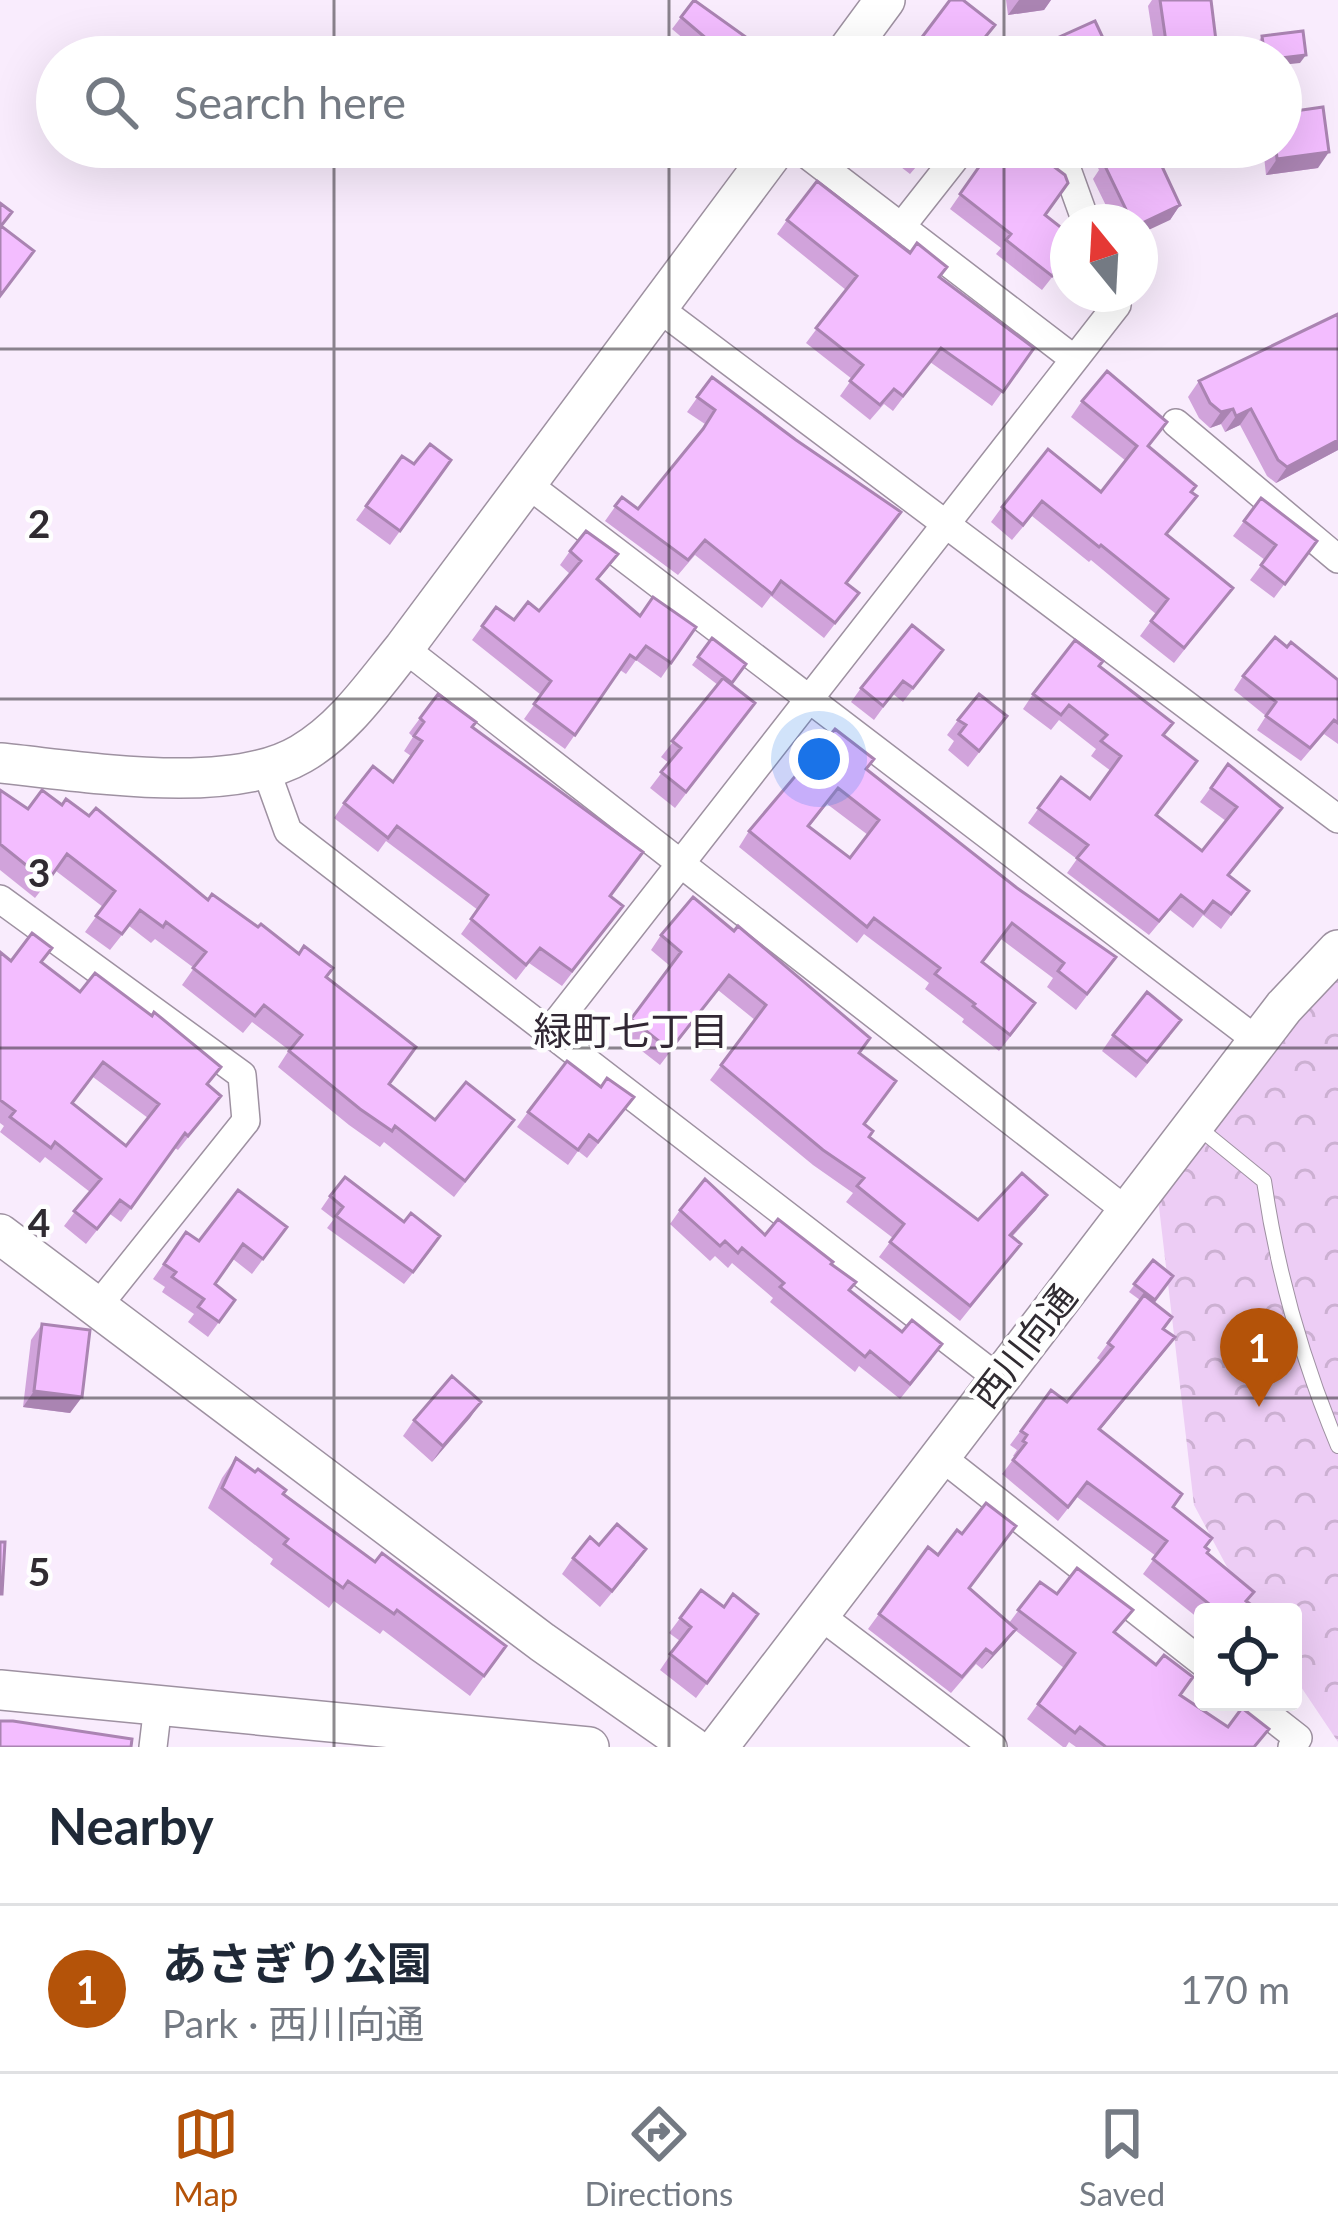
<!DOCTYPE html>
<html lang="en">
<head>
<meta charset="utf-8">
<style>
  body { margin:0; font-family:Lato,"Noto Sans JP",sans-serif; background:#f6f6f7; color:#1f2937 }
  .controls { position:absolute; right:36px; bottom:36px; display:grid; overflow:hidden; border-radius:12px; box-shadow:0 12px 48px #0002 }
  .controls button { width:108px; height:108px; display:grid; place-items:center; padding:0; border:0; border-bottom:3px solid #e0e1e3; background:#fff; color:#1f2937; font:60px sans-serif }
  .compass { position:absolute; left:1050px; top:204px; width:108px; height:108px; border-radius:50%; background:#fff; box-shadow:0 12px 48px #0002; rotate:342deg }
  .you { position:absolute; left:819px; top:759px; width:42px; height:42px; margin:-30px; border:9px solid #fff; border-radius:50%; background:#1a73e8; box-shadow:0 0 0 18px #1a73e833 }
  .badge { display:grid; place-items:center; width:78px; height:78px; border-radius:50%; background:#b45309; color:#fff; font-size:39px; font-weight:700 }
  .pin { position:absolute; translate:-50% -99px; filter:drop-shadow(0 3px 6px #0008) }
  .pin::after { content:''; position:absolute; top:63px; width:42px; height:36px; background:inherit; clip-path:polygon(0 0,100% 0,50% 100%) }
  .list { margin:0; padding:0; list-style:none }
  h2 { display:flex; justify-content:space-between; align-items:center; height:156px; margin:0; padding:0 48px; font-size:51px }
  h2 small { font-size:39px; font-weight:400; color:#747a83 }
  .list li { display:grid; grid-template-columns:78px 1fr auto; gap:36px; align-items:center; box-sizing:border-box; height:168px; padding:0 48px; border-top:3px solid #e0e1e3 }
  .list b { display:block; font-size:45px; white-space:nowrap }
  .list p { margin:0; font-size:39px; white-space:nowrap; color:#747a83 }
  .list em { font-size:39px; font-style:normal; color:#747a83 }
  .icon { flex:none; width:66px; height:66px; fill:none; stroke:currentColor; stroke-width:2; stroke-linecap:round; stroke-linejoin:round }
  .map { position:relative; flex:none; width:1338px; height:1747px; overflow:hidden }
  .search { position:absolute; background:#fff; box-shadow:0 12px 48px #0002; left:36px; right:36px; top:36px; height:132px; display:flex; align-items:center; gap:30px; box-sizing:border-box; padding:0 42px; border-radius:66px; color:#747a83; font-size:45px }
  .sheet { height:324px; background:#fff }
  nav { display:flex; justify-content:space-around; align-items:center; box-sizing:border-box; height:168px; border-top:3px solid #e0e1e3; background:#fff; font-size:33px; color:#747a83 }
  nav a { display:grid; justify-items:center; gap:6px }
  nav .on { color:#b45309 }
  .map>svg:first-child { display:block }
  .park { fill:url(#park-crowns) }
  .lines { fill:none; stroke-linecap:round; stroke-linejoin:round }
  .lane-casing { stroke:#9e91a1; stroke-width:16 }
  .street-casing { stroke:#9e91a1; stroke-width:30 }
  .secondary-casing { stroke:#9e91a1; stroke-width:42 }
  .lane { stroke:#fff; stroke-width:14 }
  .street { stroke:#fff; stroke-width:27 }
  .secondary { stroke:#fff; stroke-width:39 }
  .wall { fill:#d1a3db; fill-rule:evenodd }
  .shaded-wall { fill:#aa84b2 }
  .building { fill:#f3bdff; stroke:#aa84b2; stroke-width:3; fill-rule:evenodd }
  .grid { fill:none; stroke:#302b31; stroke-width:3; stroke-opacity:0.55 }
  .labels { text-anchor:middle; stroke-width:9; stroke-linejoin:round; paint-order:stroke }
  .street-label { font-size:36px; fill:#302b31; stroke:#fefefe }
  .neighbourhood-label { font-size:39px; fill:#312733; stroke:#fefefe }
  .grid-label { font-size:39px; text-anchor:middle; font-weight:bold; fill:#302b31; stroke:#fefefe; stroke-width:9; stroke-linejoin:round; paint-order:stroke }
</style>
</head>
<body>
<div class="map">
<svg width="1338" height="1747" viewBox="0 0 1338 1747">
  <defs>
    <pattern id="park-crowns" width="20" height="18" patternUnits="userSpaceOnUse" patternTransform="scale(3)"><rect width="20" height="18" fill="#edcdf5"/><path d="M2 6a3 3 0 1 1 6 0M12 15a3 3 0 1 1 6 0" fill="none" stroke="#ccb0d2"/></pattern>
  </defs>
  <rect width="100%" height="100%" fill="#f9ecfd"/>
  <!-- park -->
  <path class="park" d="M1338 968V1742L1293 1675V1612H1251L1194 1505 1157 1190Z"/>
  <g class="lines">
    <!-- lane casing -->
    <g class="lane-casing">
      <path id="lane" d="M1199 1128 1264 1181C1277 1271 1303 1362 1338 1446"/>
    </g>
    <!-- street casing -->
    <g class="street-casing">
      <path id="street" d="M797 147 1074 359
        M1059 147 1086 222
        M901 227 964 147
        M657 307 1338 819
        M1176 423 1338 559
        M526 483 1259 1042
        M404 648 1128 1212
        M266 770 288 831 999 1379
        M0 899 242 1075 246 1121 97 1307
        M549 1032 1117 305 1113 294
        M940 1456 1203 1663
        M818 1614 993 1747
        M1252 1702 1298 1738 1292 1747
        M153 1747 158 1705"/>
    </g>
    <!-- secondary casing -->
    <g class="secondary-casing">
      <path id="secondary" d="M843 57 885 0
        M0 763C83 771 228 797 301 754 344 729 373 686 404 648L777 147
        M0 1234 542 1642 692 1747
        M0 1690 589 1747
        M718 1747 1284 1007 1338 950"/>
    </g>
    <!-- lane -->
    <use href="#lane" class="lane"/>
    <!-- street -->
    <use href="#street" class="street"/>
    <!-- secondary -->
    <use href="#secondary" class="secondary"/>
  </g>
  <!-- wall -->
  <path class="wall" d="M1006 0H1051L1044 10 1008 15Z
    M1152 0H1211L1218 57H1167V55L1156 57 1148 6Z
    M681 17 759 57H705L672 29Z
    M1262 36 1300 63 1281 57H1258L1257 44Z
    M1055 39 1111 55 1109 57H1045L1044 55Z
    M875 147H933L910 174Z
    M993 147 1045 215 1068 233V257L1042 290 996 254 1001 248 950 209Z
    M1088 147H1153L1180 205 1170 220 1114 222 1093 179 1099 170Z
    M1263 147H1281L1318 168 1266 175Z
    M787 220 940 277 1034 348 992 406 930 362 893 411 884 404 870 420 840 396 852 379 806 343 846 290 777 234Z
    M1338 314V450L1276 483 1267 476 1240 425 1225 432 1221 424 1210 428 1199 418 1188 397 1199 381Z
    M712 377 847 583 859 593 824 638 771 596 762 608 695 555 678 575 605 521 622 497 638 509 698 435 705 424 687 412Z
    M1082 401 1149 447 1197 496 1167 535 1233 588 1174 663 1140 636 1156 614 1091 560 1089 562 1032 516 1012 540 991 522 1002 507 1101 492 1126 461 1071 417Z
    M402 456 414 464 451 460 390 545 356 520Z
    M1261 498 1317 541 1274 598 1250 580 1265 560 1233 536Z
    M570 551 608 568 598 580 640 616 696 627 661 678 636 660 626 674 620 670 565 749 524 719 541 695 472 640 496 607 514 620 539 611 570 574 560 565Z
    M712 638 731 684 755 703 675 808 650 788 669 763 661 757 718 685 692 665Z
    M1287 647 1338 680V744L1324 734 1301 761 1257 730 1266 716 1234 690 1243 676Z
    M943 650 903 702 893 694 874 720 851 702 861 688Z
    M1099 666 1164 735 1156 816 1202 851 1226 821 1200 802 1228 764 1282 808 1229 876 1249 891 1221 929 1203 915 1193 928 1170 910 1149 935 1067 873 1077 859 1028 823 1061 777 1090 799 1111 771 1091 756 1096 749 1059 720 1051 730 1023 709 1033 694Z
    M438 694 472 727 610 896 623 906 562 986 529 963 516 980 461 934 478 910 386 841 378 852 334 818 344 803 393 782 411 756 404 751 413 737 409 733Z
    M1007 716 968 767 948 750 954 741 947 735 958 720Z
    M867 769 1105 972 1076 1010 1047 987 1053 978 1001 939 983 962 1025 1018 999 1051 962 1022 964 1019 925 989 929 983 864 934 857 943 739 847 749 831ZM827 804 868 835 850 858 809 827Z
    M0 790 28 809 62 805 326 977 389 1084 435 1120 502 1136 454 1197 384 1142 380 1147 349 1125 278 1067 289 1050 252 1022 243 1033 182 985 194 968 155 939 151 943 129 926 110 950 85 932 103 907 56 871 35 898 0 870Z
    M661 935 859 1053 864 1124 869 1137 978 1220 1047 1195 1036 1210 1012 1237 1010 1259 960 1321 879 1257 893 1238 846 1202 853 1193 813 1165 710 1080 755 1020 718 990 660 1065 620 1034 670 966 651 950Z
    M0 952 11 961 41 963 208 1085 210 1110 178 1150 175 1148 121 1222 110 1214 86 1244 64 1226 90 1192 45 1157 40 1163 0 1132 4 1126 0 1123ZM93 1077 148 1118 126 1146 73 1103Z
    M1113 1035 1170 1036 1136 1078 1102 1051Z
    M601 1087 623 1112 587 1158 578 1151 568 1165 517 1127 528 1112Z
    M330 1196 432 1249 404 1284 327 1228 334 1219 321 1209Z
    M680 1210 765 1235 831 1264 849 1290 932 1359 900 1399 859 1366 855 1372 770 1302 773 1298 732 1263 728 1268 715 1256 710 1261 670 1224Z
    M287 1227 252 1274 233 1259 215 1284 235 1300 208 1337 188 1322 194 1314 162 1292 165 1287 153 1279 186 1232 199 1241Z
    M1153 1260 1173 1276 1153 1303 1163 1329 1164 1352 1100 1430 1173 1507 1206 1547 1207 1553 1247 1602 1260 1612H1203V1622L1143 1574 1156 1556 1077 1497 1058 1521 1002 1474 1015 1457 1013 1456 1017 1450 1010 1445 1051 1390 1067 1402 1101 1361 1097 1358 1140 1300 1129 1292Z
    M42 1324 82 1397 70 1413 23 1407 31 1340Z
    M481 1402 432 1462 403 1436 414 1420Z
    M236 1458 375 1562 506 1646 470 1696 383 1630 380 1634 334 1601 329 1608 270 1564 273 1559 208 1508 222 1478Z
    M599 1545 635 1565 600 1607 562 1574 573 1558Z
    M928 1547 969 1588 1009 1623 1040 1582 1115 1633 1180 1695 1256 1747H1076L1069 1742 1066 1747H1063L1027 1719 1064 1668 1015 1630 982 1669 976 1664 951 1693 868 1629Z
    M701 1590 724 1607 758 1614 696 1698 660 1670 680 1641 669 1633Z"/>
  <!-- shaded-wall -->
  <path class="shaded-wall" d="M1019 0H1051L1044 10 1008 15Z
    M1177 41 1167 55 1156 57 1166 42Z
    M1306 55 1300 63 1281 65V58Z
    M1329 152 1318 168 1266 175 1277 159Z
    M1180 205 1170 220 1140 234V224Z
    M1233 409 1221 424 1210 428 1221 412Z
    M1251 409 1240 425 1225 432 1236 416Z
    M1338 440V450L1276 483 1287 467Z
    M1047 1195 1036 1210 999 1250 1010 1235Z
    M1175 1337 1164 1352 1088 1444 1099 1429Z
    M34 1391 82 1397 70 1413 23 1407Z
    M481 1402 470 1418 432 1462 443 1446Z
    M1016 1629 1005 1644 982 1669 993 1654Z"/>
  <!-- building -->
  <path class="building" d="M694 0 764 50 759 57H728L681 17Z
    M950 0H963L995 25 969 57H907Z
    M1160 0H1211L1218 57H1179L1177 41 1166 42Z
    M1095 21 1111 55 1107 57H1064L1055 39Z
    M1303 31 1306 55 1281 58 1265 57 1262 36Z
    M1323 107 1329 152 1277 159 1276 147H1281V113Z
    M905 147H931L921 159Z
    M993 147H1028L1065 175 1068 183 1045 215 1068 233V256L1052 276 1006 240 1011 234 960 194Z
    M1106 147H1153L1180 205 1140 224V222H1132L1104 164 1112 160Z
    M817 181 910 253 917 243 947 267 939 277 1034 348 1003 392 941 348 903 396 894 389 880 405 850 381 863 365 816 328 857 276 787 220Z
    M0 203 12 212 1 226 34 251 0 296Z
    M1338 314V440L1287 467 1278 460 1251 409 1236 416 1233 409 1221 412 1210 403 1199 381Z
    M1107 371 1167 422 1148 446 1196 486 1191 492 1197 496 1166 534 1233 588 1184 648 1151 621 1168 599 1101 545 1099 547 1042 501 1023 525 1002 507 1048 449 1101 492 1137 446 1082 401Z
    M712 377 796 440 901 512 846 583 859 593 835 623 781 581 772 594 705 540 688 560 615 506 622 497 638 509 703 429 715 410 697 397Z
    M430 444 451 460 400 531 366 506 402 456 414 464Z
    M1261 498 1317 541 1285 584 1261 565 1276 545 1244 521Z
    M586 531 618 554 597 579 640 616 653 597 696 627 671 663 646 646 636 659 630 655 575 735 534 704 551 681 482 626 496 607 514 620 528 602 539 611 581 561 570 551Z
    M912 625 943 650 913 688 903 681 883 706 861 688Z
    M1275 637 1287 647 1291 642 1338 680V723L1334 720 1310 748 1266 716 1276 702 1243 676Z
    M712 638 746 664 732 683 698 657Z
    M1075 640 1103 661 1099 666 1173 723 1163 735 1197 761 1156 815 1202 851 1237 807 1211 788 1228 764 1282 808 1228 875 1249 891 1231 914 1213 901 1204 913 1181 895 1159 921 1077 858 1088 845 1038 808 1061 777 1090 799 1121 756 1101 741 1107 735 1069 705 1061 715 1033 694Z
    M723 678 755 703 686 792 661 772 681 748 672 741Z
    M438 694 476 722 472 727 643 852 610 896 623 906 572 971 540 948 526 965 471 919 488 895 397 826 388 838 344 803 373 766 393 782 422 741 414 736 424 722 420 718Z
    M979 694 1007 716 979 751 959 734 966 725 958 720Z
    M835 729 874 759 866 769 1017 888 1116 957 1087 994 1058 971 1064 963 1012 923 982 962 1035 1003 1010 1035 973 1006 975 1004 935 974 940 968 874 918 867 927 749 831ZM838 788 879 820 850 858 808 826Z
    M0 790 28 809 42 790 62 805 66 799 89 816 96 808 208 900 212 894 258 927 261 924 299 954 304 946 333 968 326 977 416 1047 389 1084 435 1120 466 1082 514 1120 465 1181 395 1126 392 1131 360 1109 289 1051 302 1035 264 1005 255 1016 193 968 206 952 166 922 163 927 140 910 122 934 96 916 115 891 67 854 47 882 0 844Z
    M693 897 734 931 738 926 870 1038 859 1053 896 1081 864 1124 873 1131 869 1137 978 1220 1022 1173 1047 1195 1010 1235 1021 1244 970 1306 890 1242 904 1224 857 1186 864 1178 823 1150 721 1065 766 1005 729 975 670 1050 631 1019 681 952 661 935Z
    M32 933 52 948 41 962 80 992 95 973 152 1016 154 1012 221 1067 207 1084 221 1096 188 1136 185 1133 131 1208 120 1200 97 1229 74 1211 101 1179 55 1142 51 1148 10 1117 15 1111 0 1100V952L11 961ZM103 1062 159 1104 126 1146 72 1103Z
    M1147 992 1181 1020 1147 1062 1113 1035Z
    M567 1061 601 1087 607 1078 634 1097 598 1142 589 1135 578 1150 528 1112Z
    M345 1177 404 1222 411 1213 440 1236 413 1272 336 1216 343 1207 330 1196Z
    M705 1179 765 1235 778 1219 833 1262 831 1264 856 1282 849 1290 902 1332 912 1320 942 1344 910 1384 870 1351 865 1357 780 1287 784 1283 742 1248 738 1253 725 1241 720 1246 680 1210Z
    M238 1190 287 1227 263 1259 243 1244 215 1284 235 1300 219 1322 198 1307 204 1299 172 1277 176 1272 164 1264 186 1232 199 1241Z
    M1153 1260 1173 1276 1155 1300 1134 1284Z
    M1144 1295 1172 1317 1163 1329 1175 1337 1099 1429 1182 1494 1173 1507 1212 1538 1205 1547 1209 1550 1207 1553 1254 1592 1246 1601 1260 1612H1219L1153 1559 1167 1541 1087 1482 1068 1507 1013 1460 1026 1443 1023 1441 1027 1435 1021 1431 1051 1390 1067 1402 1113 1347 1108 1343Z
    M42 1324 90 1330 82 1397 34 1391Z
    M452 1376 481 1402 443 1446 414 1420Z
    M236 1458 255 1472 258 1469 286 1490 283 1494 375 1562 382 1553 506 1646 484 1676 397 1610 394 1614 348 1581 343 1588 284 1544 288 1539 222 1488Z
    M986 1503 1016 1526 969 1588 1016 1629 993 1654 986 1649 962 1677 879 1614 928 1547 938 1555 957 1530 962 1534Z
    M617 1524 646 1549 612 1591 573 1558 590 1537 599 1545Z
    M0 1542H5L2 1594H0Z
    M1077 1568 1133 1610 1114 1632 1156 1665 1164 1655 1193 1677 1180 1695 1228 1727 1242 1708 1269 1729 1254 1747H1106L1080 1727 1075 1733 1038 1704 1075 1653 1018 1610 1040 1582 1057 1594Z
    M701 1590 724 1607 733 1594 758 1614 707 1683 670 1654 691 1627 680 1618Z
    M0 1721H13L132 1739 131 1747H0Z"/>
  <!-- grid -->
  <path class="grid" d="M334 0V57M669 0V57M1004 0V57M334 147V1747M669 147V1747M1004 147V1747M0 349H1338M0 699H1338M0 1048H1338M0 1398H1338"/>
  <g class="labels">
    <!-- street labels -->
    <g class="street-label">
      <text transform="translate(1024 1346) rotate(-52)" y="13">西川向通</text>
    </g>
    <!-- neighbourhood labels -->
    <g class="neighbourhood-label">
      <text x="631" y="1045">緑町七丁目</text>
    </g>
  </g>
  <g class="grid-label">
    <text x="39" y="538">2</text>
    <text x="39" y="887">3</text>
    <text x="39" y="1237">4</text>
    <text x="39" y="1586">5</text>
  </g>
</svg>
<div class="controls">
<button><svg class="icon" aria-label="locate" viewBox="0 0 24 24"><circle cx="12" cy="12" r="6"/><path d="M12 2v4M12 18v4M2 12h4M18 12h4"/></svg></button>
</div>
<svg class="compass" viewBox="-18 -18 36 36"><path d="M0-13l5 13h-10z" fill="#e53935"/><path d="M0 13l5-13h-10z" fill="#747a83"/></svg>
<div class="you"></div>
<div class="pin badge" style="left:1259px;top:1407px">1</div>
<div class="search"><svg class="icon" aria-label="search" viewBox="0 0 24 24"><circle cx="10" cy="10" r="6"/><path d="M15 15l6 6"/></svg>Search here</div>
</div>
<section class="sheet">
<h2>Nearby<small></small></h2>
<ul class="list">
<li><span class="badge">1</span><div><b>あさぎり公園</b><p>Park · 西川向通</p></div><em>170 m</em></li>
</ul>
</section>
<nav>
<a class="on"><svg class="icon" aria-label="map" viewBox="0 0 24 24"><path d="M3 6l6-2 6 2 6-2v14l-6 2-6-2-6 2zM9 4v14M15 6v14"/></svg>Map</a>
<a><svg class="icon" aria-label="directions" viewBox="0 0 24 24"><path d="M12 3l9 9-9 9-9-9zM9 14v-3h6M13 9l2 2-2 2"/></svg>Directions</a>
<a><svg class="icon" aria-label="saved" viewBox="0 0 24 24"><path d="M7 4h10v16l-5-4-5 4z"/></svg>Saved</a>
</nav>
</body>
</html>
